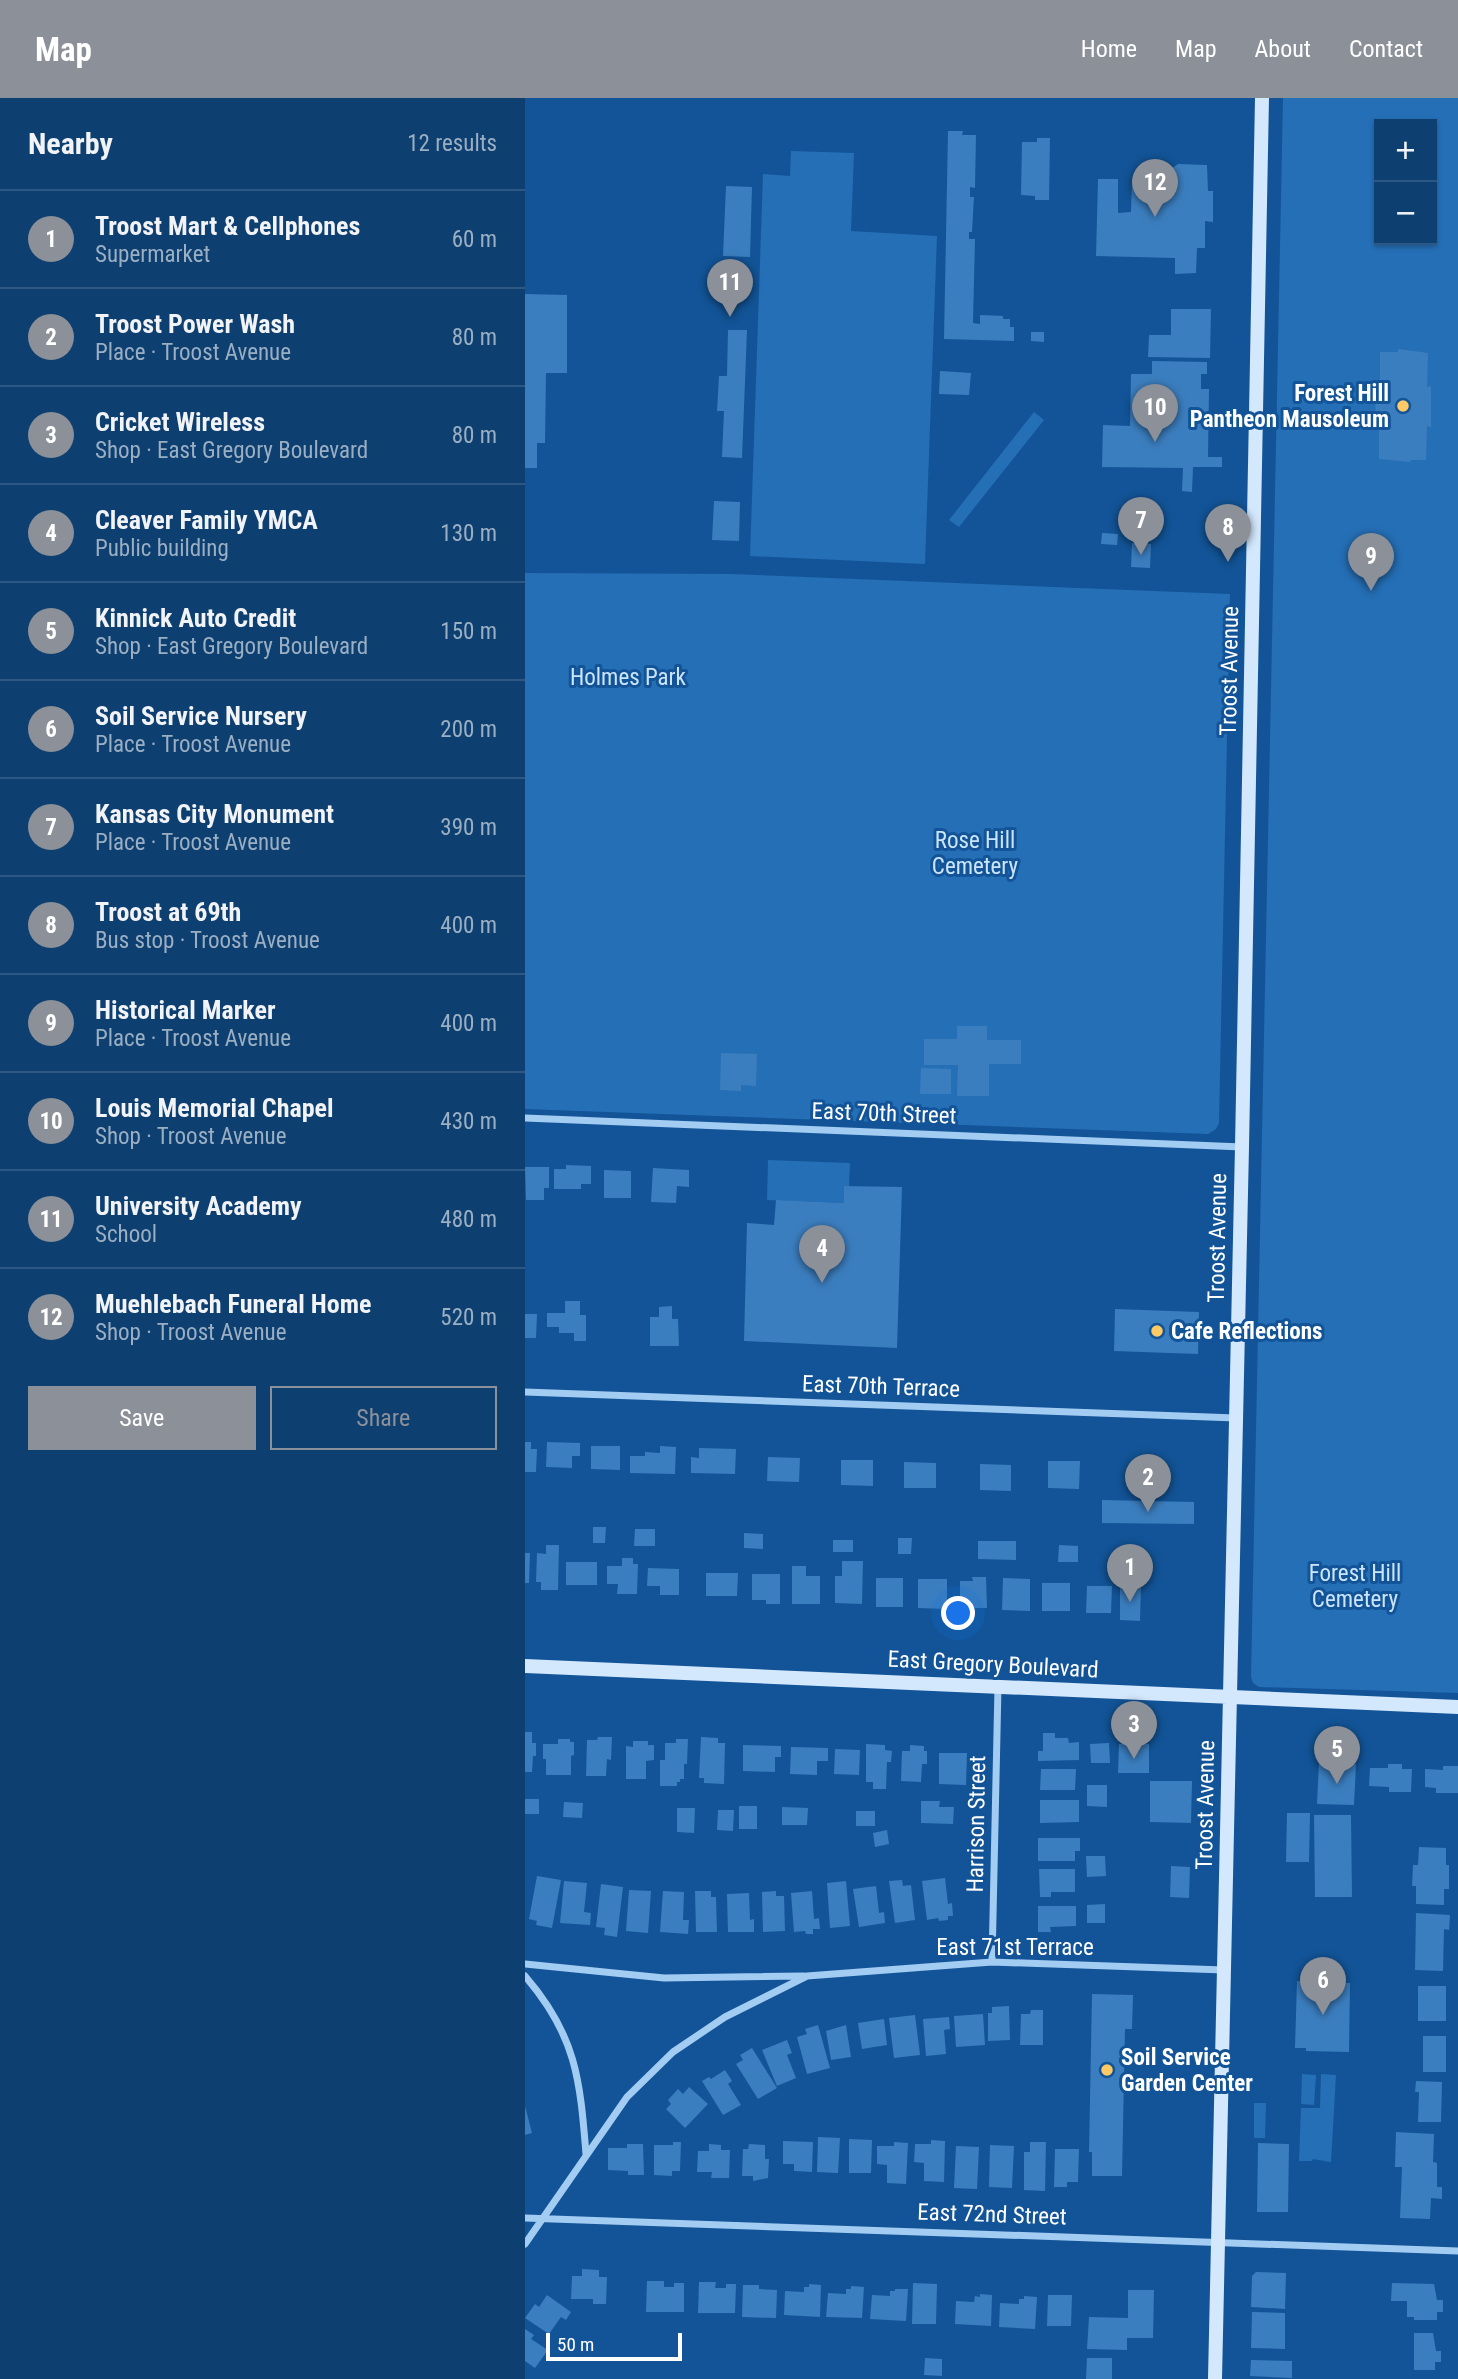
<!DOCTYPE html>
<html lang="en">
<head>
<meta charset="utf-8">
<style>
  body { margin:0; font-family:"Roboto Condensed",sans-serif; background:#174676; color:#f1f3f6 }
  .controls { position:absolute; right:21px; top:21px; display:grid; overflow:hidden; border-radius:0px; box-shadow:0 2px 5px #0004 }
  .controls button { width:63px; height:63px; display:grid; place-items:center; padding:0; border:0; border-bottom:2px solid #2e5884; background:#0e3f71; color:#f1f3f6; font:35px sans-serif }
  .scale { position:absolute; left:21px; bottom:18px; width:136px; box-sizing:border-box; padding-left:7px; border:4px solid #fff; border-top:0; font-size:19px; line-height:24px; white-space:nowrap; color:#fff; -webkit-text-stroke:5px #125497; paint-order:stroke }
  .you { position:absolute; left:434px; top:1516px; width:24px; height:24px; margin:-18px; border:5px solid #fff; border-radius:50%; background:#1a73e8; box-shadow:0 0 0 10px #1a73e833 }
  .badge { display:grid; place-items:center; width:46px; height:46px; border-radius:50%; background:#8c9099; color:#fff; font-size:23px; font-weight:700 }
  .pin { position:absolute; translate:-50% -58px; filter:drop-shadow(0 2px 4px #0008) }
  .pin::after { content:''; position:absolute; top:37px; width:24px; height:21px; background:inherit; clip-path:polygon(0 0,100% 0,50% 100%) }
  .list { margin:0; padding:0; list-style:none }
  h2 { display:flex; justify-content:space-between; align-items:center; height:91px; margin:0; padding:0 28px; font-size:30px }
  h2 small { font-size:23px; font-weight:400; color:#9bafc3 }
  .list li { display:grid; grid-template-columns:46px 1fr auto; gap:21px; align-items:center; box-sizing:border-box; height:98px; padding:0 28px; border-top:2px solid #2e5884 }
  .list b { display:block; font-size:26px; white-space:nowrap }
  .list p { margin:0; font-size:23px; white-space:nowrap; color:#9bafc3 }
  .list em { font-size:23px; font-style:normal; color:#9bafc3 }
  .actions { display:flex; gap:14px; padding:21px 28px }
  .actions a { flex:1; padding:16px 0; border:2px solid #8c9099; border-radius:0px; text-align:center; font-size:24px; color:#8c9099 }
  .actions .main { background:#8c9099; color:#fff }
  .map { position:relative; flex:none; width:933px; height:2281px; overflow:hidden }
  header { display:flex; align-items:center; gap:42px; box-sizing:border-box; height:98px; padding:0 35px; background:#8c9099; color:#fff }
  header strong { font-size:33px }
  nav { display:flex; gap:38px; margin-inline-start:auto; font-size:24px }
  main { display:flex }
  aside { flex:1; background:#0e3f71 }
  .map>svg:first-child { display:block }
  .green { fill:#256fb6; fill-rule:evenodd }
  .building { fill:#3b7ebf }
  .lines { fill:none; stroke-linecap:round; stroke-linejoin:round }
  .minor { stroke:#a3ccf3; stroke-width:7 }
  .secondary { stroke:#d3e7fd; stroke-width:14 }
  .poi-dot { fill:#ffca65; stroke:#125497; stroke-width:2.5 }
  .labels { text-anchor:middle; stroke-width:6; stroke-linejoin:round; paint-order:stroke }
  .poi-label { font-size:23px; font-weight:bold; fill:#fff; stroke:#125497; text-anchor:start }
  .street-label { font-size:23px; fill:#fff; stroke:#125497 }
  .park-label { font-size:23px; fill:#cbe5fd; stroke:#125497 }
</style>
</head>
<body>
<header>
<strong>Map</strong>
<nav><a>Home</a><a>Map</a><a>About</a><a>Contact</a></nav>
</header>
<main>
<aside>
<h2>Nearby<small>12 results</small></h2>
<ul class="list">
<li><span class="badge">1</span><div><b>Troost Mart &amp; Cellphones</b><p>Supermarket</p></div><em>60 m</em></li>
<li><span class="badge">2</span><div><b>Troost Power Wash</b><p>Place · Troost Avenue</p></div><em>80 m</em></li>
<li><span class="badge">3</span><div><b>Cricket Wireless</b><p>Shop · East Gregory Boulevard</p></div><em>80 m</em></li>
<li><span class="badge">4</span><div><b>Cleaver Family YMCA</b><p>Public building</p></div><em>130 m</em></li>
<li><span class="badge">5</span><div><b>Kinnick Auto Credit</b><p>Shop · East Gregory Boulevard</p></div><em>150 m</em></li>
<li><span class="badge">6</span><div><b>Soil Service Nursery</b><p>Place · Troost Avenue</p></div><em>200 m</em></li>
<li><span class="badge">7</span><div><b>Kansas City Monument</b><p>Place · Troost Avenue</p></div><em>390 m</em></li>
<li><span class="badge">8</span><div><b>Troost at 69th</b><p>Bus stop · Troost Avenue</p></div><em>400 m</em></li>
<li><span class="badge">9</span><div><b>Historical Marker</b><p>Place · Troost Avenue</p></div><em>400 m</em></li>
<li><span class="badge">10</span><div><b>Louis Memorial Chapel</b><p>Shop · Troost Avenue</p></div><em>430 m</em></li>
<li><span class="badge">11</span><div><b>University Academy</b><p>School</p></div><em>480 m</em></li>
<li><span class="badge">12</span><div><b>Muehlebach Funeral Home</b><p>Shop · Troost Avenue</p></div><em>520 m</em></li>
</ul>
<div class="actions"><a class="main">Save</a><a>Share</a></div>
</aside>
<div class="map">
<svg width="933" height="2281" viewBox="0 0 933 2281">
  <rect width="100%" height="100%" fill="#125497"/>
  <!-- green -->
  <path class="green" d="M758 0H933V1595L734 1589 728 1585 726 1579ZM854 26H907V142H854Z
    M266 53 329 55 326 133 412 138 400 466 225 458 238 76 265 78Z
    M509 314 519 322 434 429 424 422Z
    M0 475 207 476 705 496 694 1025 691 1031 683 1036 0 1011Z
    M243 1062 325 1065 324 1088H319V1105L242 1102Z
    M777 1976 791 1977 789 2007 776 2006Z
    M796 1976 811 1977 806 2064 788 2061 787 2063H774L776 2010H795Z
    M729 2005H741L740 2040H729Z"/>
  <!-- building -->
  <path class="building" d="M423 33H438L437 37H451L450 90 445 89V99H449L447 134H444V141H450L448 225 455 226V217L478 218V221H485V229H489V243L419 241Z
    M512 40H525L524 102H510V98L496 97 497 44H512Z
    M616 66 633 67 632 81H638V76L653 66 682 67 683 93H688V124L680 123V150H672L671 175 650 176V160L571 158 573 81H593V115L606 114 607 82 616 83Z
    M201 88 227 89 225 159 198 158Z
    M0 196 42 197V275H21L20 345H12V370H0Z
    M646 211H686L685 260 623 259 624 237H646Z
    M203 232H222L217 360 197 359 199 313H192L194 278H202Z
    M506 234H519V244L506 243Z
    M873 251 903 255 902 289 906 288V329L902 328 901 362H885L886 364 854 361V327H850L851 289H855V254H873Z
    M627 263 682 264V276H676V291H684L683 359H697V369H668L667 394 657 393 658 370 577 369 578 327 605 328 606 276H627Z
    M415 273 446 275 444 297 414 296Z
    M189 403 215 404 214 443 187 442Z
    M577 435 593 436 592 447 576 446Z
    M607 445 626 446 625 470 606 469Z
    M432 928H462V942H496V966H464V998H432L433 967H399V941H432Z
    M196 955 232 956 231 988 216 987V993L195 992Z
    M396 970 426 971V996H395Z
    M41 1067 66 1068V1086H56V1091H29V1071H41Z
    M0 1069H24V1090H19V1102H1Z
    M128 1070 164 1072V1089L152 1088 151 1105 126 1104Z
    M79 1072 106 1073V1100H79Z
    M319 1088 377 1089 372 1250 219 1243 222 1125 249 1127 251 1102 319 1105Z
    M40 1203H55V1217H61V1243H49V1235H34V1229H22V1215H40Z
    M147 1208V1221H153L154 1248H125V1219H134V1209Z
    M590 1211 674 1214 673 1256 589 1253Z
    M0 1216H12L11 1240H0Z
    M0 1344H6V1351H12L11 1374H0Z
    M22 1344 55 1345V1358H47V1370L21 1369Z
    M66 1348H95V1372L66 1371Z
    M135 1348 151 1349 150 1376 105 1375V1358H120V1354L135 1355Z
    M174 1350 211 1351 210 1376 166 1375V1359L174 1360Z
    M243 1359 275 1360 274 1384 242 1383Z
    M316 1362H348V1388L316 1387Z
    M523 1363H555L554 1391 523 1390Z
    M379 1364 411 1365V1390H379Z
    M455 1366 486 1367V1393L455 1392Z
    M577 1402 669 1404V1426L577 1425Z
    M68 1429H81L80 1445H68Z
    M110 1431H130V1448H109Z
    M219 1435 238 1436V1451L219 1450Z
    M373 1440H387L386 1456H373Z
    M308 1442H328V1454H308Z
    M453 1443H491V1462L453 1461Z
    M21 1447H34L33 1492H16V1484H11L12 1455 21 1456Z
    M534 1447 553 1448V1464H533Z
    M0 1455H5L4 1485H0Z
    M97 1460H108V1466H113L112 1496H92L93 1486H82V1468H97Z
    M317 1463H338L337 1506 310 1505V1478H317Z
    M41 1464H72V1487H41Z
    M267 1468H281V1478H295V1506H267Z
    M123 1470 154 1471V1497H135V1488H122Z
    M181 1475H213L212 1498H181Z
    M227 1476H255V1506H241V1502H227Z
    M447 1479H461L462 1510H435V1483H448Z
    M351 1480H378V1509H351Z
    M478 1480 505 1481V1513L477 1512Z
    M393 1481H422V1511L393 1510Z
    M517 1485H545V1513H517Z
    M595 1486H616L615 1523 595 1522Z
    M562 1488H587L586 1515H561Z
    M0 1634H7V1645H11V1658H8L7 1674H0Z
    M518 1635H530V1640H543L544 1645 554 1644V1662L513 1663V1653H518Z
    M73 1639H87L86 1662 82 1661 81 1678H61L62 1642H72Z
    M176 1639 193 1640V1645H200L199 1686 179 1685V1680H174Z
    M33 1641H45V1644H49V1657L46 1658V1677H21V1661H18V1646H33Z
    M151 1641H163L162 1666H159V1681H155V1684H152V1688H135V1662H140V1645H151Z
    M108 1643H123V1647H129V1662L121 1663V1681H101V1648L108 1649Z
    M584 1645 585 1665H566L565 1646Z
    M341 1646 360 1647V1652L367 1653 366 1664H362L361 1691H348V1684H341Z
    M594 1646H624V1675H593Z
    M218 1647 256 1648V1659H250V1674L218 1673Z
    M385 1647 399 1648V1653H402V1666H397L396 1684 376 1683 377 1653H385Z
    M266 1649 303 1650V1663H292V1677L265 1676Z
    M310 1651 335 1652 334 1677 309 1676Z
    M414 1655H442L441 1687 414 1686Z
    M794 1664 831 1666 829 1707 792 1706Z
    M863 1666H877V1671H887L886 1694H864V1689L844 1688 845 1670H863Z
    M918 1668H933V1695H911V1690L900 1689V1671L918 1672Z
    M516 1671H551L550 1692H515Z
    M625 1683H667L666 1725 625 1724Z
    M562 1687H582V1709L562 1708Z
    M0 1701H14V1716H0Z
    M515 1702H554V1724L515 1725Z
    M396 1703H415L414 1709H429L428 1726 396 1725Z
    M39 1704 58 1705 57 1720 38 1719Z
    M214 1708H232V1731H214Z
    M257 1709 283 1710 282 1727H257Z
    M152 1710H170L169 1735 152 1734Z
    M193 1712H209L208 1733 192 1732Z
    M331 1713H350V1728H331Z
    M762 1715H785L784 1764H761Z
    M789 1717H826L827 1799H790Z
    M362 1732 364 1746 350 1749 348 1735Z
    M513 1740H555V1753H550V1763H513Z
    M894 1749 921 1750V1767H924V1791H919V1807L891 1806V1788H887L888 1767H893Z
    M561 1758H580L581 1778 562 1779Z
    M646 1768 665 1769 664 1800 645 1799Z
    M514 1771H550V1794H526V1799H515Z
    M12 1778 36 1782 27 1830 11 1827 12 1823 4 1821Z
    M420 1780 423 1806 427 1805 428 1818H423V1822L414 1823 413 1820 402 1822 397 1783Z
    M377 1782 378 1788 386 1787 390 1822 370 1825 364 1783Z
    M39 1783 62 1785 59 1814 66 1815 65 1827 35 1825Z
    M321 1783 325 1828 305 1830 302 1785Z
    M76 1786 98 1789 92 1839 79 1837 80 1830 71 1829Z
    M351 1788 354 1815 359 1814 360 1825 334 1829 328 1791Z
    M104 1792 126 1793 123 1835 101 1833Z
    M138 1793 159 1794 158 1822H164L163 1836 135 1834Z
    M170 1793H186V1799H191L192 1834H171Z
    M251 1793V1798H259L260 1833 238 1834 237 1794Z
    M287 1793 289 1821 294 1820 295 1831H288V1836H281L280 1833 269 1834 266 1795Z
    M224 1795 225 1822 229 1821V1834H203L202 1796Z
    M580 1806V1825H562V1807Z
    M513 1808H551V1828L525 1829 526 1834H513Z
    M891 1815 925 1817 924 1832 919 1831 918 1873 890 1872Z
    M772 1883 825 1885 824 1954 781 1953V1950H770Z
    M893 1888H921V1923H893Z
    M567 1896 608 1897 607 1931H600L597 2078H567V2054H564Z
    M484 1908 485 1942 463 1943V1915H467V1909Z
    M506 1912H518V1947H495L496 1916H505Z
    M458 1916 460 1947 431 1949 429 1918Z
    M390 1917 395 1957 369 1960 364 1920Z
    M424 1919 425 1931 419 1932 421 1956 401 1958 398 1921Z
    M359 1921 362 1947 337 1951 333 1925Z
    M293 1927 305 1970 282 1976 272 1939 282 1936 280 1931Z
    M321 1927 326 1959 306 1962 301 1933Z
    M898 1938H921V1974H898Z
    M262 1942 267 1955 262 1957 271 1980 252 1988 237 1952Z
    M227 1950 252 1990 233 2001 211 1966 218 1962 215 1957Z
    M200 1972 207 1983 203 1986 216 2007 198 2017 177 1983 184 1979 186 1981Z
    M891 1983 917 1984 916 2024H893L894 1994H890Z
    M164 1989 183 2006 160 2030 141 2011 146 2006 143 2002 153 1991 158 1996Z
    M0 2008 7 2035 0 2037Z
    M871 2034 909 2036 908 2064 912 2065V2089H917V2101L906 2100 905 2121 875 2120 877 2069H870Z
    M293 2039 315 2040 313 2075 292 2074Z
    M324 2041 347 2042 346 2075H324Z
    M406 2042 420 2043 419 2084 399 2083V2065L389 2064 390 2046H406Z
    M258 2043 288 2044 287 2074 269 2073V2066H258Z
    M148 2044H156L155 2073H147V2078L129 2077V2047H148Z
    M369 2044 383 2045 381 2086 362 2085V2067L352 2066V2048H369Z
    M505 2044H521L520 2093 499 2092V2054H505Z
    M733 2045 764 2046 763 2114H732Z
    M102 2046H118L119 2077H103V2073L83 2072V2050H102Z
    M184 2046 196 2047V2052H205L204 2080H186L187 2074H172L173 2053H184Z
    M224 2046 240 2047V2061H244L243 2080 228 2083V2078H217L218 2051H223Z
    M465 2047 489 2048 487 2090 464 2089Z
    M431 2048 454 2049 452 2091 429 2090Z
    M530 2051H554L553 2084H542V2089H529Z
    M57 2171 74 2172V2179H82L81 2206H68V2201H46L47 2178H57Z
    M731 2174 761 2175 760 2211 726 2209 727 2178Z
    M122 2183H139V2189H149V2185H159V2214H121Z
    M174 2184H191L190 2190H201V2186H211L210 2215H173Z
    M388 2185 412 2186 411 2226H387Z
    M867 2185 909 2186 912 2202H918V2214H912V2222H889V2219H882V2203H866Z
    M284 2186 296 2187 295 2219 259 2217 260 2193 279 2194V2189H284Z
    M218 2187H234V2191L252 2192 251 2220 217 2219Z
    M326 2188 339 2189 337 2220 301 2219 303 2195 321 2196V2191H326Z
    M370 2191H383L381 2223 345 2221 347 2197 365 2198V2193H370Z
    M603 2192H629L628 2240H602V2252L562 2251 564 2219 603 2220Z
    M455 2196 467 2197 466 2228 430 2226 431 2203 449 2204 450 2198 455 2199Z
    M22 2197 46 2214 41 2222 36 2219 24 2236 0 2220 10 2206 14 2209Z
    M523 2197H547L546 2228H522Z
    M499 2198 512 2199 510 2231 474 2229 475 2205 494 2206V2201H499Z
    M727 2214 760 2215V2251L726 2250Z
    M0 2231 9 2237 6 2241 23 2252 10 2270 0 2263Z
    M889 2235H908L911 2253H916V2264H910V2272H889Z
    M400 2260 417 2261V2278L399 2277Z
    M562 2260H587V2281H561Z
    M726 2262 767 2263V2280L725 2278Z"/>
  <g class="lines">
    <!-- minor -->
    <path class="minor" d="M0 1020 717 1049
      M0 1294 711 1320
      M467 1864 473 1589
      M0 1866 139 1880 279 1878
      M0 1878C51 1937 55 1981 61 2056
      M0 2120 933 2153
      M0 2146 102 1999 148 1954 200 1919 282 1878 467 1864 699 1872"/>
    <!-- secondary -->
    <path class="secondary" d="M0 1568 933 1609
      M690 2281 717 1049 737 0"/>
  </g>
  <!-- markers -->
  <g class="poi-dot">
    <circle cx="878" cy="308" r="7"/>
    <circle cx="632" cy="1233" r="7"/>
    <circle cx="582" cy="1972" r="7"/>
  </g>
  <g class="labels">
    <!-- poi labels -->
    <g class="poi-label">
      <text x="864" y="303" text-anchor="end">Forest Hill<tspan x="864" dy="26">Pantheon Mausoleum</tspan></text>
      <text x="646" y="1241">Cafe Reflections</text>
      <text x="596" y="1967">Soil Service<tspan x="596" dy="26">Garden Center</tspan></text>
    </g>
    <!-- street labels -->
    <g class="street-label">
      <text transform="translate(704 573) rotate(-89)" y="8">Troost Avenue</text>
      <text transform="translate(359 1015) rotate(2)" y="8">East 70th Street</text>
      <text transform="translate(692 1140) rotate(-89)" y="8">Troost Avenue</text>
      <text transform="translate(356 1288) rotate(2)" y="8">East 70th Terrace</text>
      <text transform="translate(468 1566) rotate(3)" y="8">East Gregory Boulevard</text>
      <text transform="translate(680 1707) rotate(-89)" y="8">Troost Avenue</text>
      <text transform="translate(451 1726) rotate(-89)" y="8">Harrison Street</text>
      <text x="490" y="1857">East 71st Terrace</text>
      <text transform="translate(467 2116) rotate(2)" y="8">East 72nd Street</text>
    </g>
    <!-- park labels -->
    <g class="park-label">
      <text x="103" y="587">Holmes Park</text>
      <text x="450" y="750">Rose Hill<tspan x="450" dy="26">Cemetery</tspan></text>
      <text x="830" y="1483">Forest Hill<tspan x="830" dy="26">Cemetery</tspan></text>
    </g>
  </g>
</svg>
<div class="controls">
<button>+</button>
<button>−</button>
</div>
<div class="scale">50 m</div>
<div class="you"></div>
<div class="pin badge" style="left:605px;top:1504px">1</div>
<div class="pin badge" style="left:623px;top:1414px">2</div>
<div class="pin badge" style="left:609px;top:1661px">3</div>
<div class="pin badge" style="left:297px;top:1185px">4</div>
<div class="pin badge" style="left:812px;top:1686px">5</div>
<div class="pin badge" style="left:798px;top:1917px">6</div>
<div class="pin badge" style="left:616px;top:457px">7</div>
<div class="pin badge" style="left:703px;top:464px">8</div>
<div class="pin badge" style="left:846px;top:493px">9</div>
<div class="pin badge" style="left:630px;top:344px">10</div>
<div class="pin badge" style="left:205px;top:219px">11</div>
<div class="pin badge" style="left:630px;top:119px">12</div>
</div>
</main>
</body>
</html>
